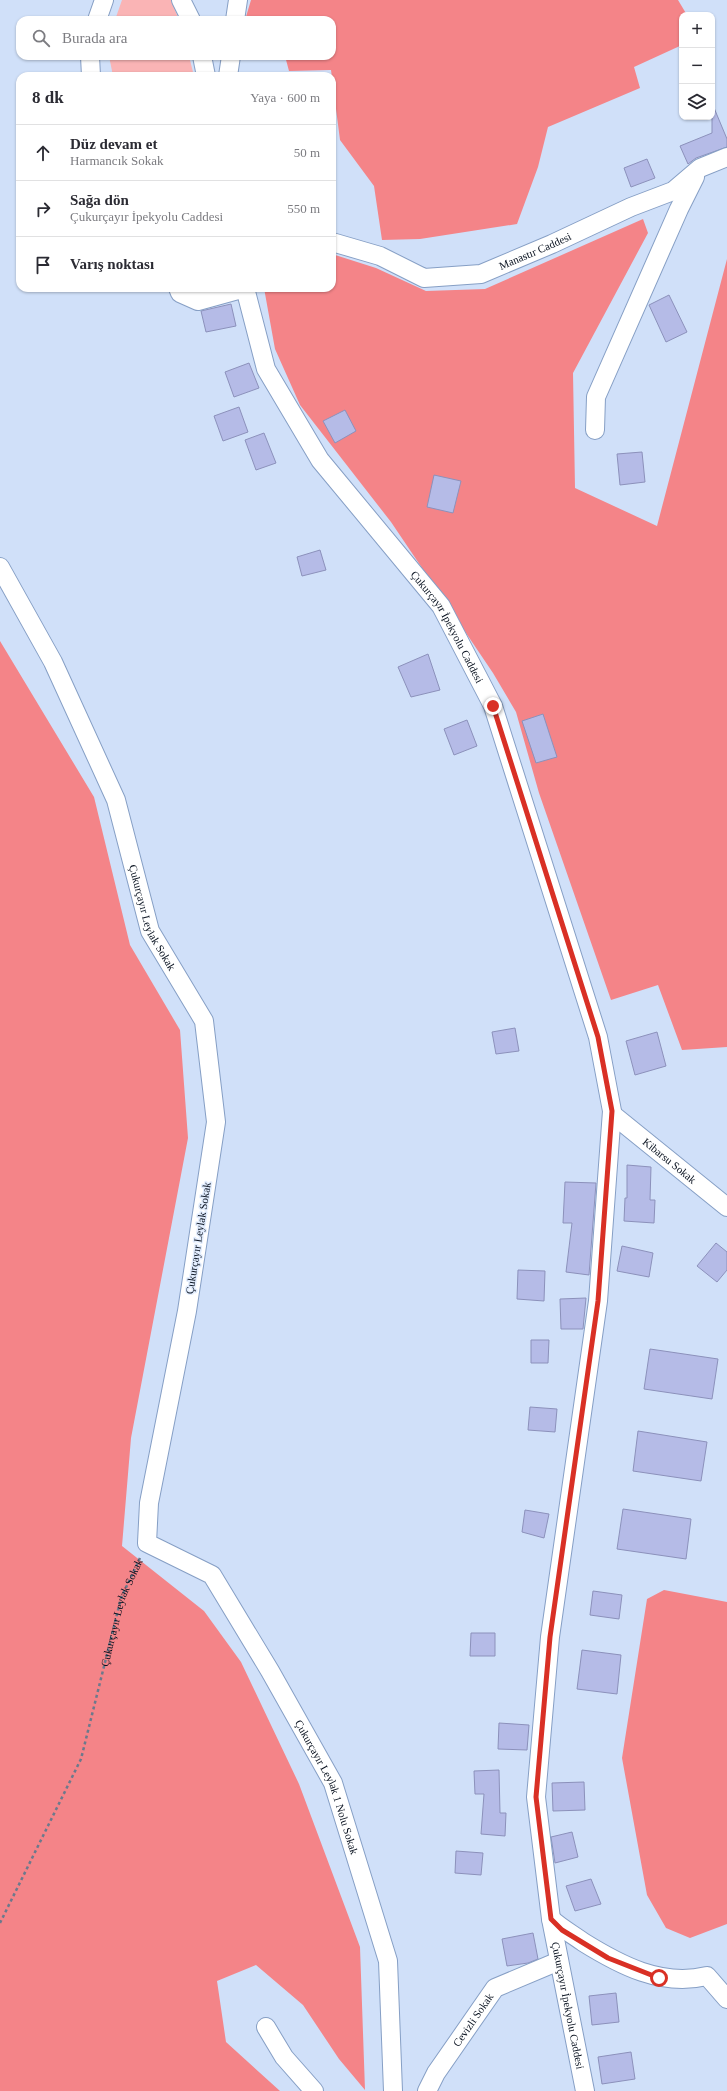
<!DOCTYPE html>
<html lang="tr">
<head>
<meta charset="utf-8">
<style>
  body { margin:0; font-family:"Times New Roman",serif; background:#f2f2f3; color:#2b2b33 }
  .controls { position:absolute; right:12px; top:12px; display:grid; overflow:hidden; border-radius:8px; box-shadow:0 1px 3px #0004 }
  .controls button { width:36px; height:36px; display:grid; place-items:center; padding:0; border:0; border-bottom:1px solid #e1e1e2; background:#fff; color:#2b2b33; font:20px sans-serif }
  .stop { position:absolute; width:12px; height:12px; margin:-9px; border:3px solid #d93025; border-radius:50%; background:#fff }
  .stop.end { background:#d93025; border-color:#fff; box-shadow:0 1px 4px #0008 }
  .list { margin:0; padding:0; list-style:none }
  h2 { display:flex; justify-content:space-between; align-items:center; height:52px; margin:0; padding:0 16px; font-size:17px }
  h2 small { font-size:13px; font-weight:400; color:#7c7c81 }
  .list li { display:grid; grid-template-columns:26px 1fr auto; gap:12px; align-items:center; box-sizing:border-box; height:56px; padding:0 16px; border-top:1px solid #e1e1e2 }
  .list b { display:block; font-size:15px; white-space:nowrap }
  .list p { margin:0; font-size:13px; white-space:nowrap; color:#7c7c81 }
  .list em { font-size:13px; font-style:normal; color:#7c7c81 }
  .icon { flex:none; width:22px; height:22px; fill:none; stroke:currentColor; stroke-width:2; stroke-linecap:round; stroke-linejoin:round }
  .map { position:relative; flex:none; width:727px; height:2091px; overflow:hidden }
  .search { position:absolute; background:#fff; box-shadow:0 1px 3px #0004; left:16px; top:16px; width:320px; height:44px; display:flex; align-items:center; gap:10px; box-sizing:border-box; padding:0 14px; border-radius:12px; color:#7c7c81; font-size:15px }
  .panel { position:absolute; background:#fff; box-shadow:0 1px 3px #0004; left:16px; top:72px; width:320px; height:220px; border-radius:12px }
  .map>svg:first-child { display:block }
  .green { fill:#fab4b5 }
  .forest { fill:#f48488 }
  .building { fill:#b5bbe7; stroke:#8c91bb }
  .lines { fill:none; stroke-linecap:round; stroke-linejoin:round }
  .minor-casing { stroke:#869fc5; stroke-width:20 }
  .path { stroke:#6c798c; stroke-width:2.5; stroke-dasharray:3 3; stroke-linecap:butt }
  .minor { stroke:#fff; stroke-width:18 }
  .route { stroke:#d93025; stroke-width:5 }
  .labels { text-anchor:middle; stroke-width:3; stroke-linejoin:round; paint-order:stroke }
  .street-label { font-size:11px; fill:#08111f; stroke:#e2edfe }
</style>
</head>
<body>
<div class="map">
<svg width="727" height="2091" viewBox="0 0 727 2091">
  <rect width="100%" height="100%" fill="#d0e0f9"/>
  <!-- green -->
  <path class="green" d="M122 0H171L179 20H115Z
    M109 56H189L194 76H113Z"/>
  <!-- forest -->
  <path class="forest" d="M251 0H678L687 15H682V45L634 67 640 88 548 127 538 167 517 224 420 239 382 240 374 186 340 140 331 70 289 71 285 56H332V20H245Z
    M643 219 648 233 573 373 575 488 657 526 727 259V1047L682 1050 658 985 611 1000 539 793 516 712 493 673 391 522 300 405 275 349 264 288H332V254L376 268 426 291 485 289Z
    M0 641 94 797 130 945 180 1030 188 1138 131 1438 122 1546 204 1611 241 1662 299 1784 360 1947 365 2090 339 2059 303 2005 256 1965 217 1981 226 2042 280 2091H0Z
    M664 1590 727 1602V1924L690 1938 666 1928 647 1895 622 1758 647 1599Z"/>
  <!-- building -->
  <path class="building" d="M712 103 727 139V147L696 158 688 164 680 146 712 133Z
    M647 159 655 178 631 187 624 168Z
    M669 295 687 332 666 342 649 305Z
    M231 304 236 326 206 332 201 311Z
    M249 363 259 388 234 397 225 372Z
    M239 407 248 432 223 441 214 416Z
    M345 410 356 431 335 443 323 421Z
    M264 433 276 463 256 470 245 440Z
    M642 452 645 482 620 485 617 454Z
    M434 475 461 481 453 513 427 507Z
    M320 550 326 570 302 576 297 557Z
    M428 654 440 690 411 697 398 667Z
    M543 714 557 757 536 763 522 721Z
    M467 720 477 746 454 755 444 729Z
    M515 1028 519 1051 496 1054 492 1032Z
    M657 1032 666 1066 635 1075 626 1041Z
    M627 1165 651 1167 650 1200H655L654 1223 624 1221 625 1198H627Z
    M565 1182 596 1183 589 1275 566 1272 572 1223H563Z
    M716 1243 727 1252V1270L717 1282 697 1266Z
    M622 1246 653 1253 649 1277 617 1271Z
    M518 1270 545 1271 544 1301 517 1299Z
    M586 1298 583 1329H561L560 1299Z
    M531 1340H549L548 1363H531Z
    M650 1349 718 1359 712 1399 644 1389Z
    M530 1407 557 1409 555 1432 528 1430Z
    M638 1431 707 1442 701 1481 633 1471Z
    M623 1509 691 1519 686 1559 617 1549Z
    M525 1510 549 1514 544 1538 522 1532Z
    M593 1591 622 1595 619 1619 590 1615Z
    M471 1633H495V1656H470Z
    M582 1650 621 1655 617 1694 577 1689Z
    M499 1723 529 1725 527 1750 498 1749Z
    M499 1770 500 1813H506L505 1836 481 1834 484 1794H475L474 1771Z
    M584 1782 585 1810 553 1811 552 1783Z
    M572 1832 578 1857 555 1863 551 1837Z
    M456 1851 483 1853 481 1875 455 1873Z
    M591 1879 601 1904 575 1911 566 1886Z
    M533 1933 538 1959 528 1963 507 1966 502 1939Z
    M616 1993 619 2022 592 2025 589 1996Z
    M631 2052 635 2079 602 2084 598 2057Z"/>
  <g class="lines">
    <!-- minor casing -->
    <g class="minor-casing">
      <g id="minor">
        <path d="M181 0 191 20"/>
        <path d="M97 20 104 0"/>
        <path d="M235 20 238 0"/>
        <path d="M90 56 91 76"/>
        <path d="M202 56 206 76"/>
        <path d="M228 76 231 56"/>
        <path id="s2" d="M332 242 380 256 424 278 481 274 552 244 631 207 673 191 700 168 727 157"/>
        <path d="M178 288 180 293 198 301 245 288"/>
        <path id="s3" d="M245 288 266 369 320 460 441 606 493 706 598 1037 612 1111 598 1301 550 1637 536 1797 551 1919 585 2091"/>
        <path d="M595 430 596 397 679 209 695 177"/>
        <path id="s4" d="M0 567 53 662 116 800 150 931 204 1021 216 1122 187 1311 149 1503 147 1543 212 1575 270 1671 333 1783 388 1961 393 2091"/>
        <path id="s5" d="M612 1114 727 1207"/>
        <path d="M551 1919C561 1928 572 1934 583 1942 620 1965 661 1987 707 1976L727 1999"/>
        <path d="M266 2027 284 2057 314 2091"/>
        <path id="s6" d="M427 2091 436 2073 495 1988 559 1961"/>
      </g>
    </g>
    <!-- path -->
    <path class="path" id="s1" d="M0 1923 81 1759 121 1598 140 1558"/>
    <!-- minor -->
    <use href="#minor" class="minor"/>
  </g>
  <g class="lines">
    <!-- route -->
    <path class="route" d="M493 706 598 1037 612 1111 598 1301 550 1637 536 1797 551 1919 562 1930 608 1958 659 1978"/>
  </g>
  <g class="labels">
    <!-- street labels -->
    <g class="street-label">
      <text dy="4" stroke="none"><textPath href="#s2" startOffset="215">Manastır Caddesi</textPath></text>
      <text dy="4" stroke="none"><textPath href="#s3" startOffset="400">Çukurçayır İpekyolu Caddesi</textPath></text>
      <text dy="4" stroke="none"><textPath href="#s4" startOffset="384">Çukurçayır Leylak Sokak</textPath></text>
      <text dy="4" stroke="none"><textPath href="#s5" startOffset="74">Kibarsu Sokak</textPath></text>
      <text transform="translate(198 1238) rotate(-81)" y="4">Çukurçayır Leylak Sokak</text>
      <text dy="4" stroke="none"><textPath href="#s1" startOffset="335">Çukurçayır Leylak Sokak</textPath></text>
      <text dy="4" stroke="none"><textPath href="#s4" startOffset="1344">Çukurçayır Leylak 1 Nolu Sokak</textPath></text>
      <text dy="4" stroke="none"><textPath href="#s3" startOffset="1816">Çukurçayır İpekyolu Caddesi</textPath></text>
      <text dy="4" stroke="none"><textPath href="#s6" startOffset="85">Cevizli Sokak</textPath></text>
    </g>
  </g>
</svg>
<div class="controls">
<button>+</button>
<button>−</button>
<button><svg class="icon" aria-label="layers" viewBox="0 0 24 24"><path d="M12 4l9 5-9 5-9-5zM3 14l9 5 9-5"/></svg></button>
</div>
<div class="stop" style="left:659px;top:1978px"></div>
<div class="stop end" style="left:493px;top:706px"></div>
<div class="search"><svg class="icon" aria-label="search" viewBox="0 0 24 24"><circle cx="10" cy="10" r="6"/><path d="M15 15l6 6"/></svg>Burada ara</div>
<section class="panel">
<h2>8 dk<small>Yaya · 600 m</small></h2>
<ul class="list">
<li><svg class="icon" aria-label="ahead" viewBox="0 0 24 24"><path d="M12 20V5M6 11l6-6 6 6"/></svg><div><b>Düz devam et</b><p>Harmancık Sokak</p></div><em>50 m</em></li>
<li><svg class="icon" aria-label="right" viewBox="0 0 24 24"><path d="M7 20v-9h11M14 6l5 5-5 5"/></svg><div><b>Sağa dön</b><p>Çukurçayır İpekyolu Caddesi</p></div><em>550 m</em></li>
<li><svg class="icon" aria-label="arrive" viewBox="0 0 24 24"><path d="M6 21V4h12l-3 4 3 4H6"/></svg><div><b>Varış noktası</b></div></li>
</ul>
</section>
</div>
</body>
</html>
